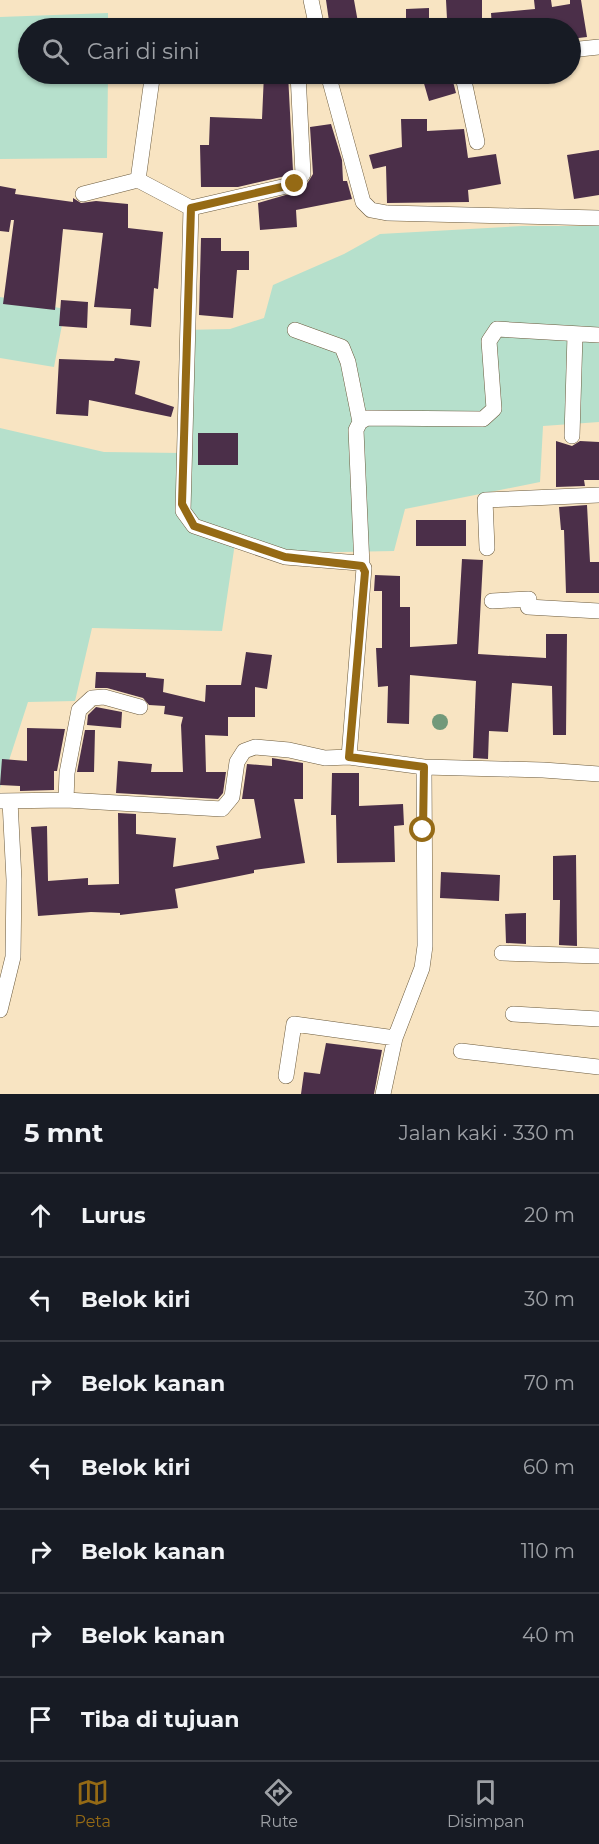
<!DOCTYPE html>
<html lang="id">
<head>
<meta charset="utf-8">
<style>
  body { margin:0; font-family:Montserrat,sans-serif; background:#20242c; color:#f1f3f6 }
  .stop { position:absolute; width:18px; height:18px; margin:-14px; border:4px solid #956a15; border-radius:50%; background:#fff }
  .stop.end { background:#956a15; border-color:#fff; box-shadow:0 2px 6px #0008 }
  .list { margin:0; padding:0; list-style:none }
  h2 { display:flex; justify-content:space-between; align-items:center; height:78px; margin:0; padding:0 24px; font-size:26px }
  h2 small { font-size:20px; font-weight:400; color:#9ea1a6 }
  .list li { display:grid; grid-template-columns:39px 1fr auto; gap:18px; align-items:center; box-sizing:border-box; height:84px; padding:0 24px; border-top:2px solid #363941 }
  .list b { display:block; font-size:22px; white-space:nowrap }
  .list em { font-size:20px; font-style:normal; color:#9ea1a6 }
  .icon { flex:none; width:33px; height:33px; fill:none; stroke:currentColor; stroke-width:2; stroke-linecap:round; stroke-linejoin:round }
  .map { position:relative; flex:none; width:599px; height:1094px; overflow:hidden }
  .search { position:absolute; background:#171b24; box-shadow:0 2px 4px #0004; left:18px; right:18px; top:18px; height:66px; display:flex; align-items:center; gap:15px; box-sizing:border-box; padding:0 21px; border-radius:33px; color:#9ea1a6; font-size:22px }
  .sheet { height:666px; background:#171b24 }
  nav { display:flex; justify-content:space-around; align-items:center; box-sizing:border-box; height:84px; border-top:2px solid #363941; background:#171b24; font-size:16px; color:#9ea1a6 }
  nav a { display:grid; justify-items:center; gap:3px }
  nav .on { color:#956a15 }
  .map>svg:first-child { display:block }
  .green { fill:#b6e0cc }
  .building { fill:#4b2f49 }
  .lines { fill:none; stroke-linecap:round; stroke-linejoin:round }
  .street-casing { stroke:#6b5a3c; stroke-width:16 }
  .street { stroke:#fff; stroke-width:15 }
  .tree { fill:#72997a }
  .route { stroke:#956a15; stroke-width:8 }
</style>
</head>
<body>
<div class="map">
<svg width="599" height="1094" viewBox="0 0 599 1094">
  <rect width="100%" height="100%" fill="#f8e4c2"/>
  <!-- green -->
  <path class="green" d="M108 13V28H28V74H108L107 158 0 159V17Z
    M522 226H599V422L543 426 540 482 405 509 394 551 288 553 235 543 222 631 92 628 75 701 28 702 0 788V428L104 452 181 453 183 330 230 329 264 318 273 285 344 254 380 234Z
    M0 297 65 309 54 367 0 358Z"/>
  <!-- building -->
  <path class="building" d="M326 0H354L359 28H330Z
    M446 0H482V18L447 19Z
    M534 0H551L552 7 570 4V0H581L587 37 570 39V28H492L491 13 535 9Z
    M429 8V28H406V9Z
    M264 74H288L293 171 290 175 238 187H201L200 145H209L210 117 262 119Z
    M451 74 456 93 429 101 423 80Z
    M401 119H427V131L464 129 468 158 496 154 501 184 468 190 469 202 387 203 386 166 373 169 369 155 402 147Z
    M331 124 342 160 343 181H347L352 199 296 210 297 227 260 230 258 203 303 190 313 174 310 127Z
    M599 150V195L574 199 567 155Z
    M0 186 16 189 15 194 73 202V198L81 203 96 201 128 204V228L163 232 158 289 154 288 151 327 130 325 131 309 94 307 103 233 63 229 55 310 3 304 14 220H11L9 232 0 231Z
    M201 238H221V251H249V270H237L233 318 199 315Z
    M61 300 88 302 87 328 59 326Z
    M115 358 140 361 135 394 174 407 171 417 89 400 88 416 56 414 59 359 114 361Z
    M198 433H238V465H198Z
    M556 441 572 446 580 441 599 442V480H584L585 486 556 487Z
    M587 505 590 562H599V593H566L564 530H561L559 507Z
    M416 520H466V546H416Z
    M462 559 483 560 478 654 546 658V634H567L566 735H553L552 686 512 683 508 732 489 731 488 759 473 758 476 681 410 675 409 724 387 723 388 686 378 687 376 648H382V591H374L375 575 400 576V607H410V647L457 644Z
    M246 652 272 655 267 689 255 687V717H228V736L205 735 206 772H226L223 793 218 799 116 793 118 761 152 764 151 772H183L181 725 183 717 164 714 165 706 149 705 143 698 107 688H95L96 672 146 673V677L164 679 163 692 205 702 206 685H241Z
    M96 707 122 712 121 728 87 725 88 715Z
    M27 728 65 729 57 771H54V790L20 791V786L0 785 2 759 27 761Z
    M85 730H95L94 772H77Z
    M272 758 303 763V799H294L305 863 254 870V873L175 889 178 908 120 915V913L91 912 38 916 31 827 47 826 48 881 88 878V885L119 884 118 813 136 814V834L176 838 173 867 219 859 216 846 261 838 254 799H242L247 764 272 766Z
    M332 773H359V806L403 804 404 825 394 826 395 862 337 863 336 815H331Z
    M576 855 577 946 559 945 560 900H553V856Z
    M441 872 500 875 499 901 440 898Z
    M526 913V944L506 943 505 914Z
    M326 1043 382 1050 374 1094H301L304 1072 320 1074Z"/>
  <g class="lines">
    <!-- street casing -->
    <g class="street-casing">
      <path id="street" d="M311 0 317 28
        M570 50 599 47
        M328 74 363 202 371 210 387 213 599 218
        M466 74 464 81 477 142
        M138 180 152 79
        M83 194 138 180 191 208 295 184 303 174 298 74
        M191 208 183 511 194 526 285 557 359 563 364 568 349 757
        M295 330 342 347 348 362 360 422
        M572 436 575 335
        M487 548 485 500 599 495
        M362 566 356 430 360 422 367 418 483 419 494 409 489 341 497 329 599 335
        M492 601 529 599 528 607 599 611
        M66 800 67 773 79 710 92 698 104 697 140 707
        M0 801 66 800 222 809 232 797 237 762 244 751 255 747 289 750 325 758 349 757 424 767 543 770 599 774
        M502 953 599 956
        M0 1010 13 957 14 880 10 801
        M513 1014 599 1019
        M461 1051 599 1067
        M286 1076 294 1024 395 1038
        M383 1094 395 1038 422 968 425 946 424 767"/>
    </g>
    <!-- street -->
    <use href="#street" class="street"/>
  </g>
  <!-- trees -->
  <circle class="tree" cx="440" cy="722" r="8"/>
  <g class="lines">
    <!-- route -->
    <path class="route" d="M295 184 191 208 182 504 194 526 285 557 362 566 365 572 349 757 424 767 423 830"/>
  </g>
</svg>
<div class="stop" style="left:423px;top:830px"></div>
<div class="stop end" style="left:295px;top:184px"></div>
<div class="search"><svg class="icon" aria-label="search" viewBox="0 0 24 24"><circle cx="10" cy="10" r="6"/><path d="M15 15l6 6"/></svg>Cari di sini</div>
</div>
<section class="sheet">
<h2>5 mnt<small>Jalan kaki · 330 m</small></h2>
<ul class="list">
<li><svg class="icon" aria-label="ahead" viewBox="0 0 24 24"><path d="M12 20V5M6 11l6-6 6 6"/></svg><div><b>Lurus</b></div><em>20 m</em></li>
<li><svg class="icon" aria-label="left" viewBox="0 0 24 24"><path d="M17 20v-9H6M10 6l-5 5 5 5"/></svg><div><b>Belok kiri</b></div><em>30 m</em></li>
<li><svg class="icon" aria-label="right" viewBox="0 0 24 24"><path d="M7 20v-9h11M14 6l5 5-5 5"/></svg><div><b>Belok kanan</b></div><em>70 m</em></li>
<li><svg class="icon" aria-label="left" viewBox="0 0 24 24"><path d="M17 20v-9H6M10 6l-5 5 5 5"/></svg><div><b>Belok kiri</b></div><em>60 m</em></li>
<li><svg class="icon" aria-label="right" viewBox="0 0 24 24"><path d="M7 20v-9h11M14 6l5 5-5 5"/></svg><div><b>Belok kanan</b></div><em>110 m</em></li>
<li><svg class="icon" aria-label="right" viewBox="0 0 24 24"><path d="M7 20v-9h11M14 6l5 5-5 5"/></svg><div><b>Belok kanan</b></div><em>40 m</em></li>
<li><svg class="icon" aria-label="arrive" viewBox="0 0 24 24"><path d="M6 21V4h12l-3 4 3 4H6"/></svg><div><b>Tiba di tujuan</b></div></li>
</ul>
</section>
<nav>
<a class="on"><svg class="icon" aria-label="map" viewBox="0 0 24 24"><path d="M3 6l6-2 6 2 6-2v14l-6 2-6-2-6 2zM9 4v14M15 6v14"/></svg>Peta</a>
<a><svg class="icon" aria-label="directions" viewBox="0 0 24 24"><path d="M12 3l9 9-9 9-9-9zM9 14v-3h6M13 9l2 2-2 2"/></svg>Rute</a>
<a><svg class="icon" aria-label="saved" viewBox="0 0 24 24"><path d="M7 4h10v16l-5-4-5 4z"/></svg>Disimpan</a>
</nav>
</body>
</html>
